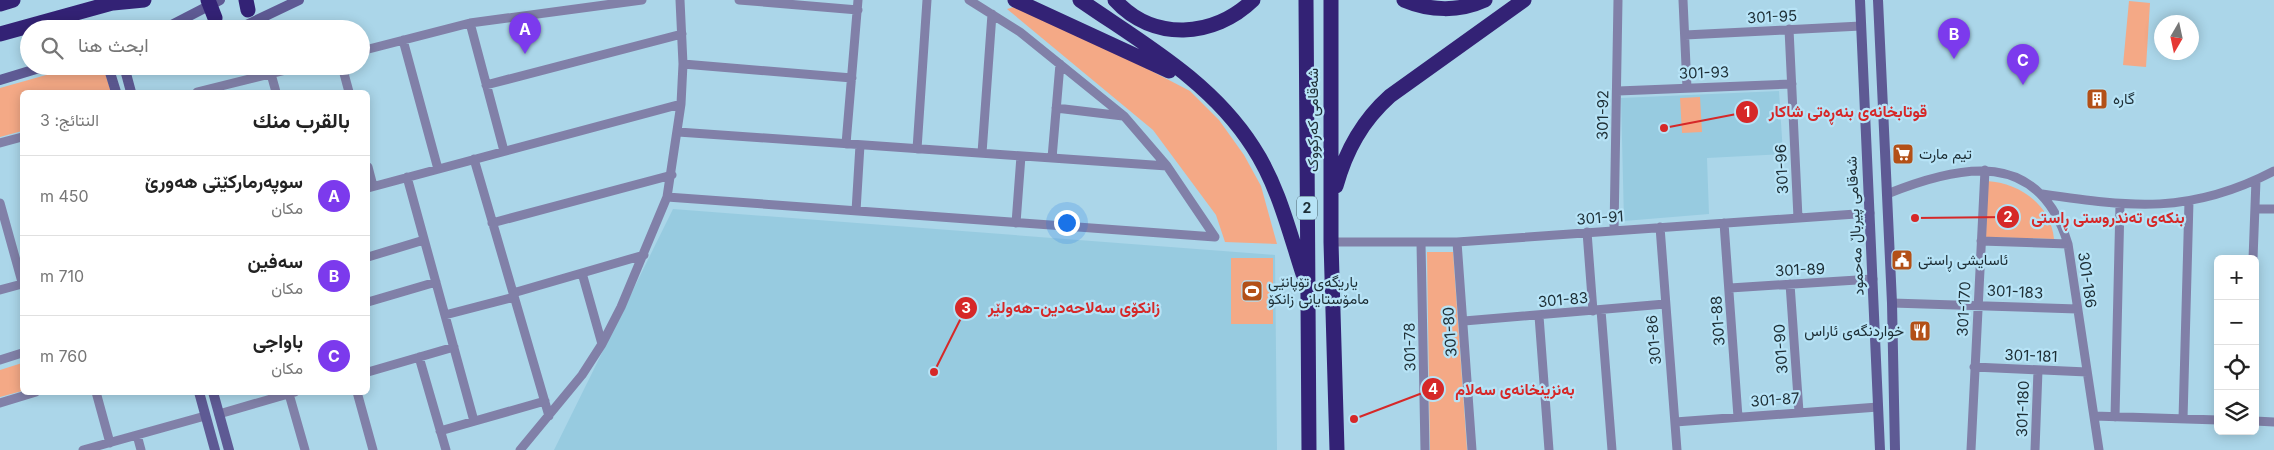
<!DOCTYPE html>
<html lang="ar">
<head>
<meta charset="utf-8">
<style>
  body { margin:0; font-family:Inter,Vazirmatn,sans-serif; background:#f2f2f2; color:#222; direction:rtl }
  .controls { position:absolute; right:15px; bottom:15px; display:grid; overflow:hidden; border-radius:8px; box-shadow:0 2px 12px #0003 }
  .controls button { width:45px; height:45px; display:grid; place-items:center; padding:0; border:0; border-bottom:1px solid #e0e0e0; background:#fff; color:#222; font:25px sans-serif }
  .compass { position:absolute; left:2154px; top:15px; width:45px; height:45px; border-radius:50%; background:#fff; box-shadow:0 2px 12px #0003; rotate:189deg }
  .you { position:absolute; left:1066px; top:222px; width:18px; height:18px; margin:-12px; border:4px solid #fff; border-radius:50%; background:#1a73e8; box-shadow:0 0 0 8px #1a73e833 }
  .badge { display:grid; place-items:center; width:32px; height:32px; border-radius:50%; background:#7c3aed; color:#fff; font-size:16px; font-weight:700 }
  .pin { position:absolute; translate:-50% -41px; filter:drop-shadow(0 1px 2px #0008) }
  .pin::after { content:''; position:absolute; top:26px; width:18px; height:15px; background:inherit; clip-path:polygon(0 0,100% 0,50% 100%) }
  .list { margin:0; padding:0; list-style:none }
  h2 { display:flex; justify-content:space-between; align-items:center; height:65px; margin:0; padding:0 20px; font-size:21px }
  h2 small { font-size:16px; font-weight:400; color:#767676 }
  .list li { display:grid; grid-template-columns:32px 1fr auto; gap:15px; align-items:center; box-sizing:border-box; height:80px; padding:0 20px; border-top:1px solid #e0e0e0 }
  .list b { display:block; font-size:19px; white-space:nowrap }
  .list p { margin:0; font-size:16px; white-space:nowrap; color:#767676 }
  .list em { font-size:16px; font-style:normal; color:#767676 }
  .icon { flex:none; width:28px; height:28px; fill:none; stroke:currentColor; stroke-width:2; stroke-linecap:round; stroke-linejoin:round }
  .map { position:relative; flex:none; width:2274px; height:450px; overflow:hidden; direction:ltr }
  .search { position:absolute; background:#fff; box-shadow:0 2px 12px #0003; left:20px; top:20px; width:350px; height:55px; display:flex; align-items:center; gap:12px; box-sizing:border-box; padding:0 18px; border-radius:28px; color:#767676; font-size:19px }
  .panel { position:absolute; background:#fff; box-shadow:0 2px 12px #0003; left:20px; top:90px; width:350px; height:305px; border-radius:8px; direction:rtl }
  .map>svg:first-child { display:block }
  .built { fill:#97cbe0 }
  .green { fill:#f4a986 }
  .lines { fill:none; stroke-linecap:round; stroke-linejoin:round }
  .street { stroke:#8180a8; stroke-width:9 }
  .secondary { stroke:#5e5a94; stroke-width:10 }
  .highway { stroke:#332275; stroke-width:15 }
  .labels { text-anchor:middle; stroke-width:4.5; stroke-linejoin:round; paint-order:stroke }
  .shield { fill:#b7e3f6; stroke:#4b646f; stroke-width:1 }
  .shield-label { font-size:14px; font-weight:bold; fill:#1d2e35 }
  .street-label { font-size:15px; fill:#1d2e35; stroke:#b7e3f6 }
  .poi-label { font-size:15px; fill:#1d2e35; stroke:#b7e3f6; text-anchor:start }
  .leader { fill:none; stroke:#d62828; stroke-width:2 }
  .callout-dot { fill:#d62828; stroke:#b7e3f6; stroke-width:2 }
  .mark-label { font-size:15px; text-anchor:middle; font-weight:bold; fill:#fff }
  .callout-label { font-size:16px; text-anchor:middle; font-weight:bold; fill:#d62828; stroke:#b7e3f6; stroke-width:4.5; stroke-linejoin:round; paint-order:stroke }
</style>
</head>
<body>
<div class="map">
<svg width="2274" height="450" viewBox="0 0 2274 450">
  <rect width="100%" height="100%" fill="#abd6e9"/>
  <!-- built -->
  <path class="built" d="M1779 91 1783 154 1707 158 1709 214 1624 221 1621 98Z
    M673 209 1275 255 1277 450H554Z"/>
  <!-- green -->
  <path class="green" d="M2129 1 2150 3 2146 67 2123 65Z
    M1014 7 1140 65 1190 91 1219 120 1244 155 1261 186 1277 244 1225 242 1216 215 1153 130 1007 9Z
    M78 66H101L104 69 111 92H22V131L0 137V88Z
    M1700 97 1702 132 1682 133 1680 98Z
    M1987 181C2020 183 2051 205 2054 239L1986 237Z
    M1427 252H1453L1467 450H1430Z
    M1231 258H1273V324H1231Z
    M22 363V391L0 397V370Z"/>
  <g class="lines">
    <!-- street -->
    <path class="street" d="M739 0 858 10
      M969 0 1020 32 1124 116 1167 166 1215 237
      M1683 0 1687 88
      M470 23 504 151
      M1789 29 1798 218
      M1685 35 1861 26
      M403 40 438 169
      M361 51 470 23 642 0
      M683 64 852 78
      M342 66 349 92
      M271 74 276 92
      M486 85 682 34
      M1618 91 1792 84
      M197 92 302 66
      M1056 108 1123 116
      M678 132 1167 166
      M0 143 22 137
      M846 144 858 0
      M917 149 927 0
      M982 153 992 14
      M1052 158 1060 64
      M474 159 549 416
      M368 167 373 186
      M407 177 474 421
      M368 188 681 104
      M1887 194C1961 164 2039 148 2068 244L2099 450
      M2042 194C2131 207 2190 215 2274 171
      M667 197 1215 237
      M0 203 22 282
      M2255 209H2274
      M856 211 860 145
      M492 223 672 175
      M1016 223 1021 156
      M1724 223 1738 417
      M1660 227 1677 450
      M1614 230 1618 0
      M1587 232 1593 311
      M1981 241 2068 244
      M1331 242H1457L1870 213
      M1457 242 1472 450
      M1421 243 1425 450
      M368 257 424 240
      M2253 259 2256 180
      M582 273 602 344
      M1790 284 1799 412
      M1730 288 1873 279
      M0 290 22 284
      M513 293 644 255
      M368 302 436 282
      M1892 303 2077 309
      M1601 310 1612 450
      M445 315 514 297
      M1539 316 1549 450
      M1464 321 1665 304
      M419 357 446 450
      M0 360 22 353
      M1974 367 2087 372
      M368 372 454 347
      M96 392 110 443
      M357 392 373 450
      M289 394 305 450
      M0 403 36 392
      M219 414 295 392
      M2094 416 2218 420
      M2115 417 2120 204
      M2183 419 2189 201
      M2255 421 2274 422
      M1675 422 1878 407
      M440 431 545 401
      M137 435 141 450
      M83 450 205 416
      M520 450 582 375 602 344 621 307 667 197 681 104 683 64 680 0
      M1971 450 1985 170
      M2035 450 2038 370"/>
    <!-- secondary -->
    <path class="secondary" d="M1860 0 1880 450
      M1878 0 1892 303 1895 450
      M214 14 217 24 224 29
      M164 29 220 0
      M238 29 299 0
      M108 66 116 92
      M124 66 131 92
      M0 80 46 66
      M199 392 215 450
      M213 392 229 450"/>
    <!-- highway -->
    <path class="highway" d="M208 0 215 18
      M246 0 248 10
      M1015 0 1169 71
      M1080 0C1142 43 1211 81 1253 147 1278 185 1289 231 1303 274
      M1115 0C1153 42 1214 38 1253 0
      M1306 0 1309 450
      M1331 0V242L1337 450
      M1404 0C1430 11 1459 12 1485 0
      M113 3 144 0
      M0 4 13 0
      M0 34 123 0
      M1336 186C1346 150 1362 121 1390 96L1524 0"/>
  </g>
  <!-- icons -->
  <defs>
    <g id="building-square" transform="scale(1.125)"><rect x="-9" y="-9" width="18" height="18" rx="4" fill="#b35017" stroke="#b7e3f6"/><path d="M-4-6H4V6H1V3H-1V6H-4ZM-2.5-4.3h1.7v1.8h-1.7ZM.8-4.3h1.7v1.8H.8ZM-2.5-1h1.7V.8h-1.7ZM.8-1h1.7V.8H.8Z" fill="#fff"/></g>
    <g id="supermarket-square" transform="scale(1.125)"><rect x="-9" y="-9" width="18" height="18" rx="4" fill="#b35017" stroke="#b7e3f6"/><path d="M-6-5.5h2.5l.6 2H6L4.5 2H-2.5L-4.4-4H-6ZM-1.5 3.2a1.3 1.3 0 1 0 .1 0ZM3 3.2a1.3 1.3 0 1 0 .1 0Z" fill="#fff"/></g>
    <g id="civic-square" transform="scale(1.125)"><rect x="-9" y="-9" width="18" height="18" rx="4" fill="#b35017" stroke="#b7e3f6"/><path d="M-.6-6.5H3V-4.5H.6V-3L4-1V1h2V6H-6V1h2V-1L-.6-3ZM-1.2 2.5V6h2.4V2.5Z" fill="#fff"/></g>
    <g id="stadium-square" transform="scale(1.125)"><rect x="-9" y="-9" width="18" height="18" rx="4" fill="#b35017" stroke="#b7e3f6"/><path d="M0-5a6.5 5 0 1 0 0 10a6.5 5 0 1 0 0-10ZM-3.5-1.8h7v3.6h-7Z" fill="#fff"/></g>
    <g id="restaurant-square" transform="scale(1.125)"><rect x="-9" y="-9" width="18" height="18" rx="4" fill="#b35017" stroke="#b7e3f6"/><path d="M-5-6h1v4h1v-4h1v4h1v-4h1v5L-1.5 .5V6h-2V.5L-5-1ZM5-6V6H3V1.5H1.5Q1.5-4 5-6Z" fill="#fff"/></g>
  </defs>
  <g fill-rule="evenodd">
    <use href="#building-square" x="2097" y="99"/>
    <use href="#supermarket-square" x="1903" y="154"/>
    <use href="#civic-square" x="1902" y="260"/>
    <use href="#stadium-square" x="1252" y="291"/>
    <use href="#restaurant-square" x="1920" y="331"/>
  </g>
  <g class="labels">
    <!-- shield labels -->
    <rect class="shield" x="1297" y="196.5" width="20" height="23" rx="4"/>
    <g class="shield-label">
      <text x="1307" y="213">2</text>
    </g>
    <!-- street labels -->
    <g class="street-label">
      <text transform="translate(1772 17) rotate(-3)" y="5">301-95</text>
      <text transform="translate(1704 73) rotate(-2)" y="5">301-93</text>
      <text transform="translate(1603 115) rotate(-89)" y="5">301-92</text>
      <text transform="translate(1313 120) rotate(-90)" y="5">شەقامی کەرکووک</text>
      <text transform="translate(1782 169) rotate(-93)" y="5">301-96</text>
      <text transform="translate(1600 218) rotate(-4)" y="5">301-91</text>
      <text transform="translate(1855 226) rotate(-93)" y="5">شەقامی پیرباڵ مەحمود</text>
      <text transform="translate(1800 270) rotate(-3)" y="5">301-89</text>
      <text transform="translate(2087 280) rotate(82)" y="5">301-186</text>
      <text transform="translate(2015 292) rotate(3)" y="5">301-183</text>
      <text transform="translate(1563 300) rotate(-5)" y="5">301-83</text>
      <text transform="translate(1964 309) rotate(-87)" y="5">301-170</text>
      <text transform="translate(1718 321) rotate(-94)" y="5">301-88</text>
      <text transform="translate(1450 332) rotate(-94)" y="5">301-80</text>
      <text transform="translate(1654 340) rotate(-95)" y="5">301-86</text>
      <text transform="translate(1410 347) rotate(-91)" y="5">301-78</text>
      <text transform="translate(1781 349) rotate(-94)" y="5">301-90</text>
      <text transform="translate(2031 356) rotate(2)" y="5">301-181</text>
      <text transform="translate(1775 400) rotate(-4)" y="5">301-87</text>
      <text transform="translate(2023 409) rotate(-88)" y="5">301-180</text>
    </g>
    <!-- poi labels -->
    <g class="poi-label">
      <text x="2113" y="104">گارە</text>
      <text x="1919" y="159">تيم مارت</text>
      <text x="1918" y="265">ئاسایشی ڕاستی</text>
      <text x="1268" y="287">یاریگەی تۆپانێی<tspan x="1268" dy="17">مامۆستایانی زانکۆ</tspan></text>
      <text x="1904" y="336" text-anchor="end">خواردنگەی ئاراس</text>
    </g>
  </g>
  <!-- callouts -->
  <path class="leader" d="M1664 128L1747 112M1915 218L2008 217M934 372L966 308M1354 419L1433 389"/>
  <g class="callout-dot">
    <circle cx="1664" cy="128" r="5"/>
    <circle cx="1915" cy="218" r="5"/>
    <circle cx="934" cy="372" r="5"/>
    <circle cx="1354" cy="419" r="5"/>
    <circle cx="1747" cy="112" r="12"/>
    <circle cx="2008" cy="217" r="12"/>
    <circle cx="966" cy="308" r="12"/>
    <circle cx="1433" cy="389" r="12"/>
  </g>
  <g class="mark-label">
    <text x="1747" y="117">1</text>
    <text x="2008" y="222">2</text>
    <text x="966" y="313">3</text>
    <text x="1433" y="394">4</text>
  </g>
  <g class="callout-label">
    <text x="1848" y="117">قوتابخانەی بنەڕەتی شاکار</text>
    <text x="2108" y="223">بنکەی تەندروستی ڕاستی</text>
    <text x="1074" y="313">زانکۆی سەلاحەدین-هەولێر</text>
    <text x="1515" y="395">بەنزینخانەی سەلام</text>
  </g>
</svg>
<div class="controls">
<button>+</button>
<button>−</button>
<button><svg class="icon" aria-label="locate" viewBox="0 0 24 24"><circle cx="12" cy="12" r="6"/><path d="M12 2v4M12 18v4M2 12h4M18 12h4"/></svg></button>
<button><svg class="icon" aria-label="layers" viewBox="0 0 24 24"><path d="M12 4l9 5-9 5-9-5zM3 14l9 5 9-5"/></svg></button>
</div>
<svg class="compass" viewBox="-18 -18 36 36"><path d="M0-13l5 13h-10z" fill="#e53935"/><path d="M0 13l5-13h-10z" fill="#767676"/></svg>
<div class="you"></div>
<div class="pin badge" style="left:525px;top:54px">A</div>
<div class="pin badge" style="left:1954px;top:59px">B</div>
<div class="pin badge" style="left:2023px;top:85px">C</div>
<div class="search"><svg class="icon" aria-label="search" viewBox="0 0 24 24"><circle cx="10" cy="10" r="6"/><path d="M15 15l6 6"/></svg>ابحث هنا</div>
<section class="panel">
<h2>بالقرب منك<small>النتائج: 3</small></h2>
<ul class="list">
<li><span class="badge">A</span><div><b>سوپەرمارکێتی هەورێ</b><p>مكان</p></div><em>450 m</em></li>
<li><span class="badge">B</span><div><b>سەفین</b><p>مكان</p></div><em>710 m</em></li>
<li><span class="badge">C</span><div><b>باواجی</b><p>مكان</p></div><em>760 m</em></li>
</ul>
</section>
</div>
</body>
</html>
